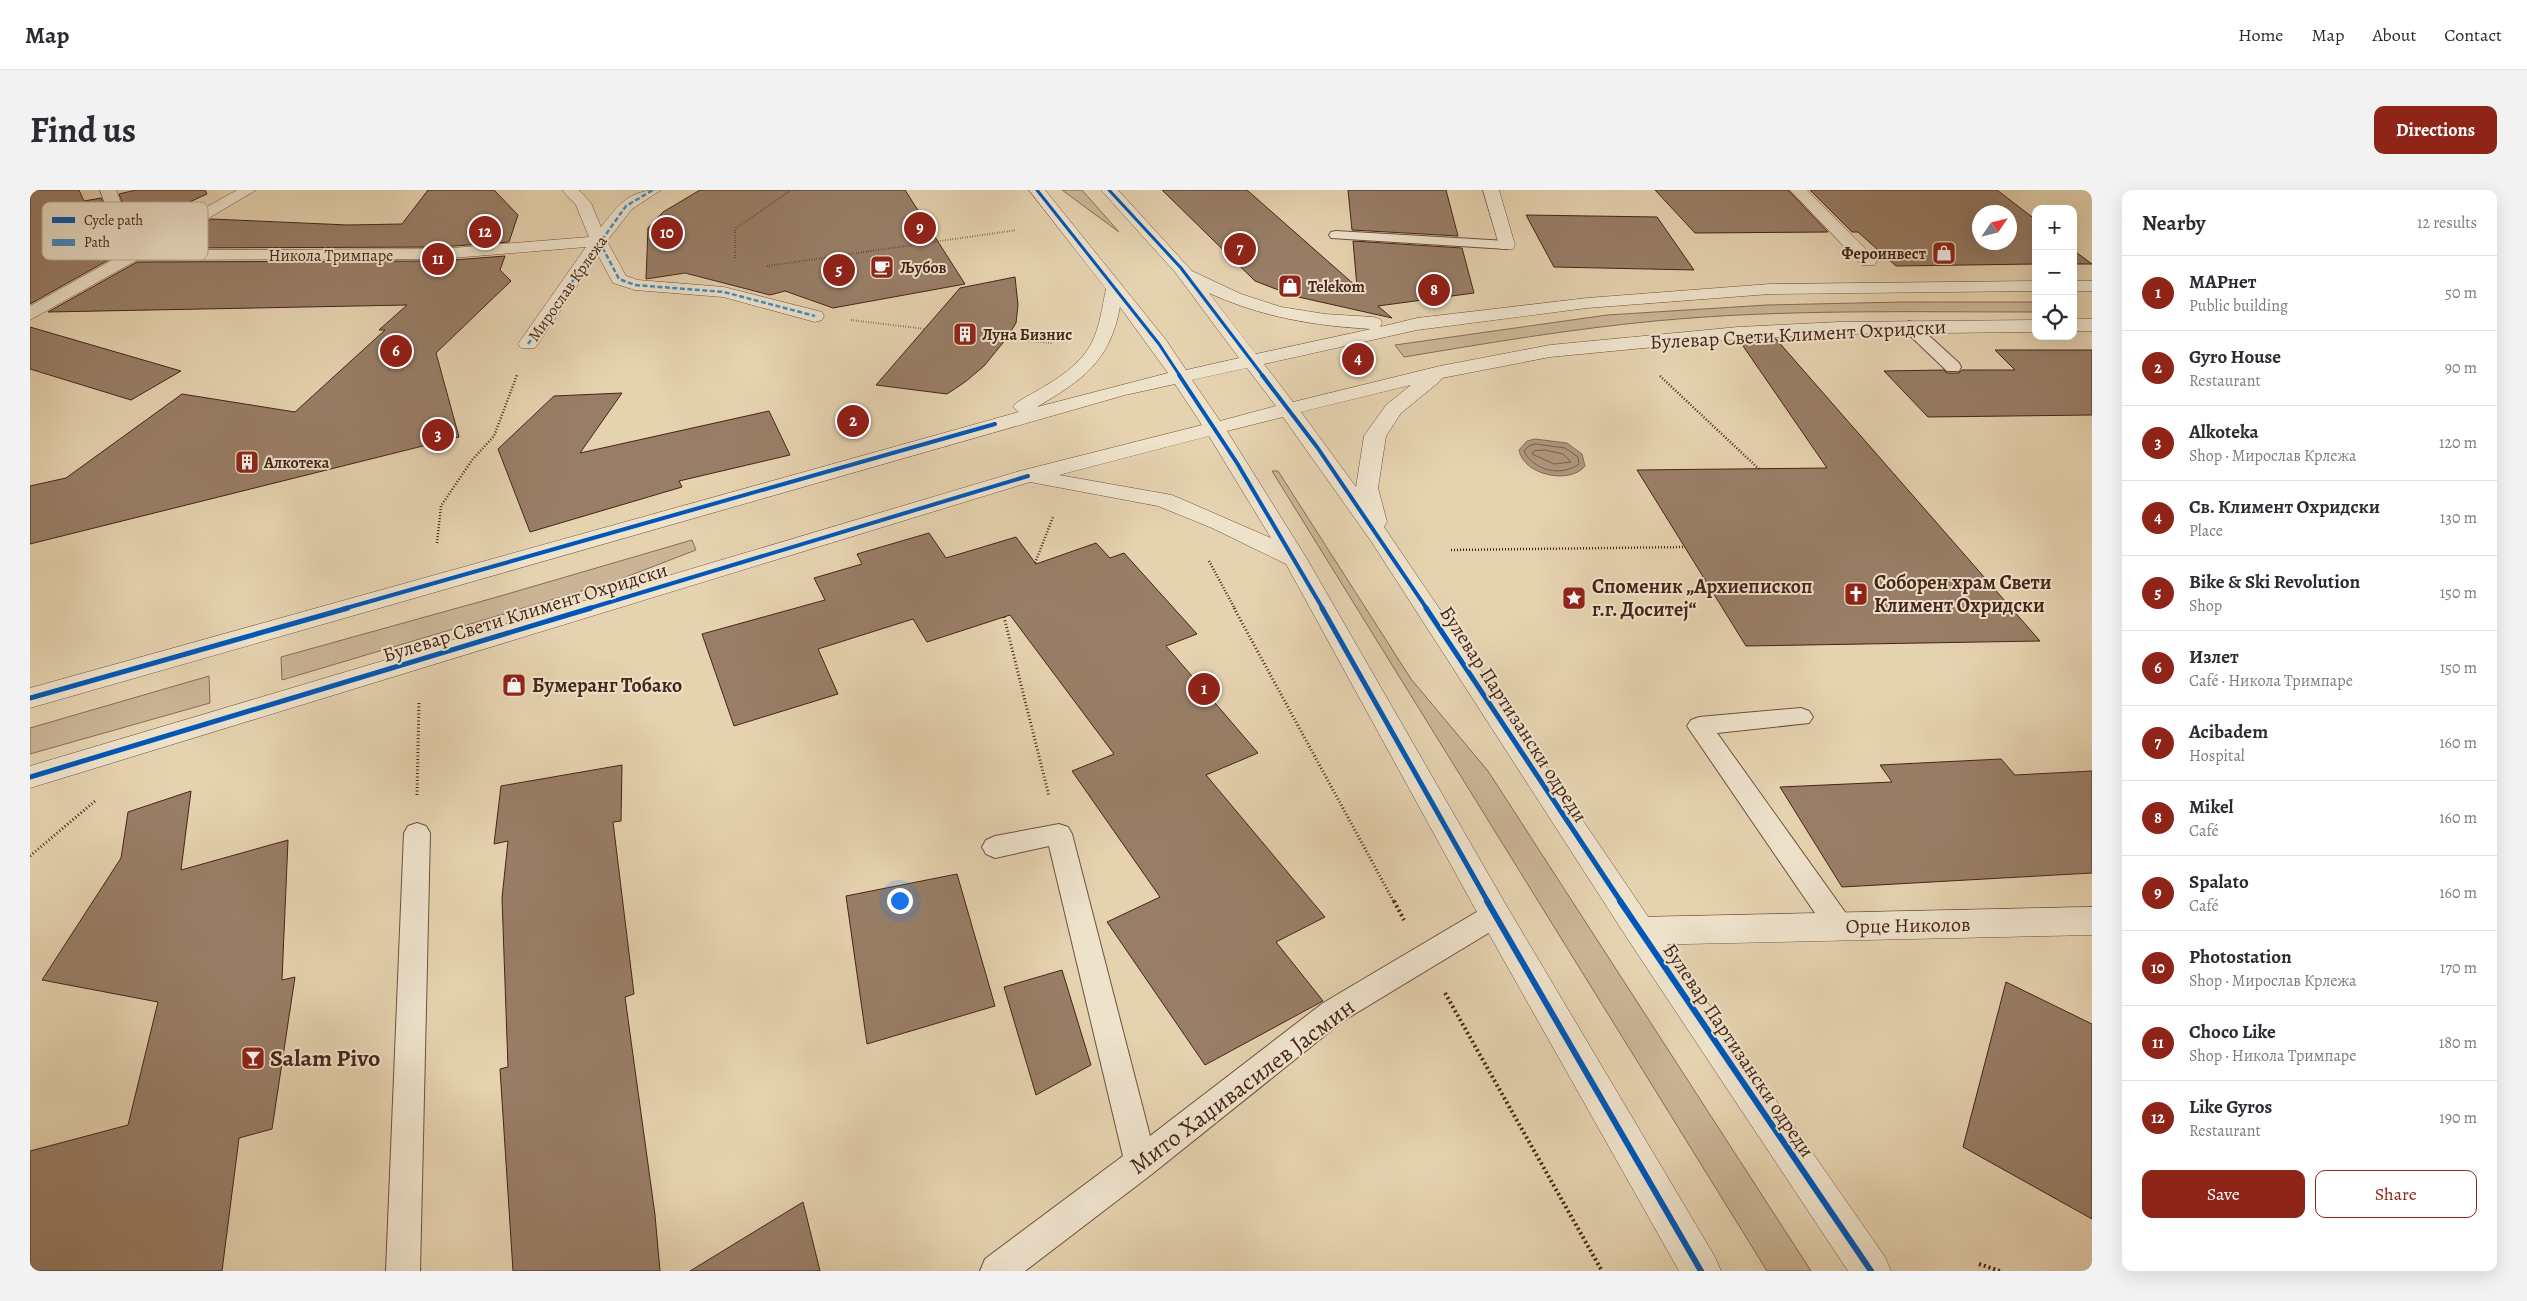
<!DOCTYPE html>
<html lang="en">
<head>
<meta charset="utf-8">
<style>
  body { margin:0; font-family:Alegreya,serif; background:#f2f2f3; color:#2b2b33 }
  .controls { position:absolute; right:15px; top:15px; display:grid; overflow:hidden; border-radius:10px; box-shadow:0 5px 20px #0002 }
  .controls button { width:45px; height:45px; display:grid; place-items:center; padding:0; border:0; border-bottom:1px solid #e1e1e2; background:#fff; color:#2b2b33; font:25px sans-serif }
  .compass { position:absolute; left:1942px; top:15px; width:45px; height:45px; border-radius:50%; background:#fff; box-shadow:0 5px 20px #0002; rotate:55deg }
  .you { position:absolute; left:869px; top:710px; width:18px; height:18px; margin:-12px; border:4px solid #fff; border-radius:50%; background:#1a73e8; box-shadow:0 0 0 8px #1a73e833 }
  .badge { display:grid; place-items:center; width:32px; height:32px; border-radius:50%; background:#8f2418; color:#fff; font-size:16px; font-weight:700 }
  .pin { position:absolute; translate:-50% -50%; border:2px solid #fff; box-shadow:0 1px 5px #0006 }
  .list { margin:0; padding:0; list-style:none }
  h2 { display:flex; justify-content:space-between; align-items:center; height:65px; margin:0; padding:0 20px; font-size:21px }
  h2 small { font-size:16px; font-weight:400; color:#7c7c81 }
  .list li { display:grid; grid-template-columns:32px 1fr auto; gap:15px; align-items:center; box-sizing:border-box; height:75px; padding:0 20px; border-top:1px solid #e1e1e2 }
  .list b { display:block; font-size:19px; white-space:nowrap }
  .list p { margin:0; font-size:16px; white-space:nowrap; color:#7c7c81 }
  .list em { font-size:16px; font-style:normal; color:#7c7c81 }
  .actions { display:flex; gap:10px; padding:15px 20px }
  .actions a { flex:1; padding:11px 0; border:1px solid #8f2418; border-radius:10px; text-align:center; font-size:18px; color:#8f2418 }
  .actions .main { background:#8f2418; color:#fff }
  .icon { flex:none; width:28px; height:28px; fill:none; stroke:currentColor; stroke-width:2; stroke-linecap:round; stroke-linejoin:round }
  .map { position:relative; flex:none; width:2062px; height:1081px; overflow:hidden; border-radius:10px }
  header { display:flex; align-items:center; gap:30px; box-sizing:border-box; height:70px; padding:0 25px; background:#fff; border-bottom:1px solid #e1e1e2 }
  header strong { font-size:24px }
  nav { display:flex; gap:28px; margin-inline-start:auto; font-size:18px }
  .intro { display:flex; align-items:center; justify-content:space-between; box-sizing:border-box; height:120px; padding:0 30px }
  h1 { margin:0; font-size:35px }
  .button { padding:12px 22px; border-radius:10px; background:#8f2418; color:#fff; font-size:18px; font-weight:700 }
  main { display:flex; gap:30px; padding:0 30px }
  aside { flex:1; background:#fff; border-radius:10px; box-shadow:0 5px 20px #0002 }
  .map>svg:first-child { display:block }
  .green { fill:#cab495; stroke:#886c56 }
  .water { fill:#af977c; stroke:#856954 }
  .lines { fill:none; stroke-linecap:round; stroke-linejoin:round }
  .shore { stroke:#7a5e4a; stroke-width:1 }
  .building { fill:#997e67; stroke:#462418; fill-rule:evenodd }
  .service-casing { stroke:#6e503e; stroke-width:2 }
  .minor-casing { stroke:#6e503e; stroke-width:1 }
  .tertiary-casing { stroke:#6e503e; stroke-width:1 }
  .path-far3 { stroke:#462418; stroke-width:2; stroke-dasharray:0.5 2; stroke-linecap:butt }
  .path-far2 { stroke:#462418; stroke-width:2.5; stroke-dasharray:1 2; stroke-linecap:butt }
  .path-far1 { stroke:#462418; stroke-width:3; stroke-dasharray:1 2.5; stroke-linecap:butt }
  .path { stroke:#462418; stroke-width:4; stroke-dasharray:2 3; stroke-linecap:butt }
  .service { fill:#eee2cb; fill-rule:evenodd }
  .minor { fill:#eee2cb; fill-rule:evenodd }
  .tertiary { fill:#eee2cb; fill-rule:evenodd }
  .quiet { stroke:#408ec9; stroke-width:2.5; stroke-dasharray:5 2.5; stroke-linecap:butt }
  .cycleway-far3-casing { stroke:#eee2cb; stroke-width:5 }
  .cycleway-far2-casing { stroke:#eee2cb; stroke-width:6 }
  .cycleway-far1-casing { stroke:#eee2cb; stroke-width:8 }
  .cycleway-casing { stroke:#eee2cb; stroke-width:9 }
  .cycleway-far3 { stroke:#0057b8; stroke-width:3 }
  .cycleway-far2 { stroke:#0057b8; stroke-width:4 }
  .cycleway-far1 { stroke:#0057b8; stroke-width:5 }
  .cycleway { stroke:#0057b8; stroke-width:6 }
  .labels { text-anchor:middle; stroke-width:4; stroke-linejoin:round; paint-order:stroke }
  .far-poi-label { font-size:16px; font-weight:bold; fill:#462418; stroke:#eee2cb; text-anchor:start }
  .far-street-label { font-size:16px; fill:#462418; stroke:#eee2cb }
  .street-label { font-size:20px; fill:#462418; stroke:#eee2cb }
  .poi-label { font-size:20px; font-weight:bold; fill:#462418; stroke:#eee2cb; text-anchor:start }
  .near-poi-label { font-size:24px; font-weight:bold; fill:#462418; stroke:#eee2cb; text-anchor:start }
  .near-street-label { font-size:24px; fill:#462418; stroke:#eee2cb }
  .key { fill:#eee2cb; stroke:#bca995; stroke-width:1 }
  .key-label { font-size:14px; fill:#462418 }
</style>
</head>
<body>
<header>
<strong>Map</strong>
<nav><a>Home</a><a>Map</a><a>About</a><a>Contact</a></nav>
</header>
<div class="intro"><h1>Find us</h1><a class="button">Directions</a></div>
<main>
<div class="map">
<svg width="2062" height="1081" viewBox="0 0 2062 1081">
  <rect width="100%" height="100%" fill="#e5d2af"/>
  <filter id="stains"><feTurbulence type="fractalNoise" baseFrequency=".004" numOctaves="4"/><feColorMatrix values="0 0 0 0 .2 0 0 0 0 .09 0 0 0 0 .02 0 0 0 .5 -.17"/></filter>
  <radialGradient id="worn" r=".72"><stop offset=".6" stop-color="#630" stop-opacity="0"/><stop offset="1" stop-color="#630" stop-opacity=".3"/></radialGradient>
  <!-- green -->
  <path class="green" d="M1032 0H1052L1089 42Z
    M1873 112H2006V122C1879 122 1751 119 1625 131 1541 139 1458 153 1374 167L1365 155 1577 125 1737 115Z
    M1242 281H1248L1381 489 1458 581 1781 1081H1737Z
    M662 350 666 360 588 390 252 490 251 467 467 407Z
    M179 486 180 513 0 564V538Z"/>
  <!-- water -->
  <path class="water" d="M1505 249 1537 253 1552 264 1555 276C1540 295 1493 285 1489 260L1497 251Z"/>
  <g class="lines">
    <!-- shore -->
    <path class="shore" d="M1506 254 1535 258 1548 267 1549 274C1531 287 1504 281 1494 261L1499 256Z
      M1515 260 1533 264 1541 272 1524 274 1502 264 1504 261Z"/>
  </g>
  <!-- building -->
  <path class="building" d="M0 0H49L54 11 71 8 91 63 0 114Z
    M106 0H175L177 4 127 27 154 28 108 53 89 4Z
    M398 0H464L488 25 479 52 410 57 132 58 181 29 318 35 372 34Z
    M670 0H875L935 94 803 118 755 101 740 105 655 83 616 89 618 38 633 22Z
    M1132 0H1217L1327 97 1323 51 1432 58 1444 103 1348 116 1362 128 1264 106 1225 91Z
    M1318 0H1416L1428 46 1322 40Z
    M1625 0H1758L1798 42 1665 43Z
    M1780 0H1967L2006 30V74L1866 76 1828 42H1822ZM1950 22H1980V52H1950Z
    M1496 25 1627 27 1664 80 1524 77Z
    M2043 60 2062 74H2043Z
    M475 66 470 80 481 91 406 163 429 247 0 354V296L36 288 152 204 265 222 355 140H349L377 115 18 122 107 72 410 71Z
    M985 87 988 115 986 133 976 149 954 176 935 192 917 204 846 195 930 98Z
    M0 137 151 181 101 210 0 179Z
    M1746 149 2010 451 1716 456 1607 280 1797 278 1711 153 1714 151Z
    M1965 160H2062V225L1898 227 1854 181 1914 180 1917 183H1929L1932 180H1985Z
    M592 203 550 263 739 221 760 265 649 291 652 297 500 342 468 259 524 206Z
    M899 343 916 368 986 347 1006 374 1066 353 1080 368 1094 363 1167 444 1136 456 1228 563 1176 585 1295 727 1246 752 1293 811 1175 875 1077 732 1130 707 1042 581 1084 564 980 425 897 452 883 429 788 459 808 504 704 536 672 444 795 410 784 388 832 374 827 364Z
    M1971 569 1985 585 2062 581V683L1812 697 1750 597 1862 592 1850 575Z
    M592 575 591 631 583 632 604 804 595 807 625 1025 630 1081H483L470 879 478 877 472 708 478 651 464 654 471 596Z
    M161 601 151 680 258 650 252 790 265 787 242 939 209 948 192 1081H0V961L98 935 128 812 12 790 91 668 98 622Z
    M927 684 965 816 837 854 816 706Z
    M1032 780 1061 875 1006 905 974 797Z
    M1976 792 2062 834V1029L1933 957Z
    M773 1012 790 1081H660Z"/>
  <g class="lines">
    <!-- service casing -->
    <g class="service-casing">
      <path id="service" d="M1306 41 1477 51 1484 55 1477 59 1301 48 1299 45 1301 42Z
        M1879 131 1885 133 1929 173 1931 177 1929 181H1917L1873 139 1871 136Z
        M1771 518 1779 521 1783 527 1779 533 1687 543 1820 729 1824 737 1820 745 1810 749 1800 745 1657 536 1661 530 1669 527Z
        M387 633 396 636 400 643 390 1081H356L374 643 378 636Z
        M1029 634 1038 637 1042 644 1120 946 1293 813 1455 717 1465 713 1475 717 1479 725 1475 733 1313 831 1122 984 995 1081H950L955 1069 1093 966 1019 656 965 668 956 664 952 657 956 650 965 646Z"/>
    </g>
    <!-- minor casing -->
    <g class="minor-casing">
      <path id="minor" d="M70 0H86L107 56 207 0H226L125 60 410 59 559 47 546 15 532 0H549L561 13 571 37C590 13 599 0 631 0L602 19 577 51 596 86 608 90 694 97 792 122 794 126 792 130 785 132 693 107 605 100 583 93 568 65 505 158H491L488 154 556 57 410 69 107 70 0 130V116L93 64Z
        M1453 0H1469L1485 55 1483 59H1471L1469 55Z
        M1760 0H1777L1844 67 1847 71 1844 75H1832Z
        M2062 717V745L1610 755 1599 751 1594 741 1599 731 1610 727Z"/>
    </g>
    <!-- tertiary casing -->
    <g class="tertiary-casing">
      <path id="tertiary" d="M999 0H1015L1136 150 1156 180 1209 168 1145 82 1071 0H1088L1162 81 1211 104 1251 117 1295 124 1343 127 1350 129 1352 133 1350 137 1387 128 1557 108 1740 94 2006 91V101L1740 104 1557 118 1387 140 1234 174 1263 212 1410 176 1520 155 1708 137 1809 132 2006 130V142L1809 144 1708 149 1520 167 1412 188 1409 192 1371 223 1356 246 1348 298 1357 332 1354 337 1621 731 1855 1067 1861 1081H1818L1599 751 1341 351 1253 227 1197 241 1277 369 1476 715 1685 1067 1691 1081H1649L1454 735 1256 374 1182 338 1128 316 1000 292 0 598V576L990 281 1172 235 1145 194 1095 205 0 518V498L989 222 983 217 986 213C1012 197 1046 182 1061 154 1070 137 1072 117 1076 99ZM1179 103C1231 127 1285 136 1341 139L1226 164ZM1090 117 1138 183 1007 217C1052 190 1080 172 1090 117ZM1217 178 1246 216 1190 231 1162 190ZM1381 195 1356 215 1334 246 1326 297 1271 222ZM1179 246 1241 348 1142 305 1029 285Z
        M2043 91H2062V101H2043Z
        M2043 129H2062V141H2043Z"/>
    </g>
    <!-- path-far3 -->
    <path class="path-far3" d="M705 68V39L761 0
      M737 76 987 40
      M821 130 895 139
      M976 149 1022 153"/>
    <!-- path-far2 -->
    <path class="path-far2" d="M1630 186 1729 279
      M407 353 411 316 442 270 464 246 487 185
      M1421 360 1655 357
      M1179 371 1205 419
      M1005 373 1023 327"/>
    <!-- path-far1 -->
    <path class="path-far1" d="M1204 418 1364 712
      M974 427 1019 606
      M387 605 389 511
      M0 666 65 611"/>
    <!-- path -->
    <path class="path" d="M1364 711 1374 730
      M1415 803 1572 1081
      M1949 1074 1970 1081"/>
    <!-- service -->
    <use href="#service" class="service"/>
    <!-- minor -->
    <use href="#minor" class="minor"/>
    <!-- tertiary -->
    <use href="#tertiary" class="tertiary"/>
    <!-- quiet -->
    <path class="quiet" d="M569 51 589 89 605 95 694 102 785 126
      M498 154 596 16 623 0"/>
    <!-- cycleway-far3 casing -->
    <g class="cycleway-far3-casing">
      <path id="cycleway-far3" d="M1007 0 1129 154 1150 186
        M1079 0 1151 78 1233 186"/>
    </g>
    <!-- cycleway-far2 casing -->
    <g class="cycleway-far2-casing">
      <path id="cycleway-far2" d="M1149 185 1207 273 1293 419
        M1232 185 1287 257 1397 419
        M313 419 965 234
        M557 419 998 286"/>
    </g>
    <!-- cycleway-far1 casing -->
    <g class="cycleway-far1-casing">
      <path id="cycleway-far1" d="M1292 418 1458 712
        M1396 418 1591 712
        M0 508 318 418
        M0 587 561 418"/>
    </g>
    <!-- cycleway casing -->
    <g class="cycleway-casing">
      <path id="cycleway" d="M1457 711 1671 1081
        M1590 711 1841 1081"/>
    </g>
    <!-- cycleway-far3 -->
    <use href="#cycleway-far3" class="cycleway-far3"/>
    <!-- cycleway-far2 -->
    <use href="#cycleway-far2" class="cycleway-far2"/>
    <!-- cycleway-far1 -->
    <use href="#cycleway-far1" class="cycleway-far1"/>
    <!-- cycleway -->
    <use href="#cycleway" class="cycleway"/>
  </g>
  <!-- icons -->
  <defs>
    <g id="shop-square" transform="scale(1.25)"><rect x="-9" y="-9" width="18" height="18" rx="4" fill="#8f2418" stroke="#eee2cb"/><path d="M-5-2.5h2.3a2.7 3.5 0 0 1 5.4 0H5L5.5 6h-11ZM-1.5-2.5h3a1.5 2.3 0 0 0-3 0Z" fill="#fff"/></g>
    <g id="cafe-square" transform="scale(1.25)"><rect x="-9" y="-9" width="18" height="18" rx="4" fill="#8f2418" stroke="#eee2cb"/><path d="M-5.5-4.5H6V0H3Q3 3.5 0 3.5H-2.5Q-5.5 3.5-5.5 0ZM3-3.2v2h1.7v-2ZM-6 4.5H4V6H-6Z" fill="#fff"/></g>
    <g id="building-square" transform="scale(1.25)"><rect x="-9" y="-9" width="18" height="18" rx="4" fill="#8f2418" stroke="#eee2cb"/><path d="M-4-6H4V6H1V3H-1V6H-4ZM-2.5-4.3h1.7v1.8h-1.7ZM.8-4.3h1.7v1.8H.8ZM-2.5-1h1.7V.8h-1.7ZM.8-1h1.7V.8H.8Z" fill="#fff"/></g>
    <g id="church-square" transform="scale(1.25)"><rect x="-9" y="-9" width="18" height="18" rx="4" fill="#8f2418" stroke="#eee2cb"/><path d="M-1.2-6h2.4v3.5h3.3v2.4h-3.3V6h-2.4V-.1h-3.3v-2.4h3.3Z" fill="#fff"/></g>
    <g id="sight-square" transform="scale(1.25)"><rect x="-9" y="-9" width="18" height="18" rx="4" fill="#8f2418" stroke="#eee2cb"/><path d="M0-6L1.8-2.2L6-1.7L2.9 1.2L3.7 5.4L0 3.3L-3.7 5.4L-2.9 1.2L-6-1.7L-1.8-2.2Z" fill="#fff"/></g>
    <g id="bar-square" transform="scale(1.25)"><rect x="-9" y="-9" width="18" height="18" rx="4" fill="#8f2418" stroke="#eee2cb"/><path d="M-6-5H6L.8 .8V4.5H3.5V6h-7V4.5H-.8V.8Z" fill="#fff"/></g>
  </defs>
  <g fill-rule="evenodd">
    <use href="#shop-square" x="1914" y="63"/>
    <use href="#cafe-square" x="852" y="77"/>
    <use href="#shop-square" x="1260" y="96"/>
    <use href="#building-square" x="935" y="144"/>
    <use href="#building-square" x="217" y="272"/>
    <use href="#church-square" x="1826" y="404"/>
    <use href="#sight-square" x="1544" y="408"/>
    <use href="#shop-square" x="484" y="495"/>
    <use href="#bar-square" x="223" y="868"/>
  </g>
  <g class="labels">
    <!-- far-poi labels -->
    <g class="far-poi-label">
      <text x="1896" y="69" text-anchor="end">Фероинвест</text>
      <text x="870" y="83">Љубов</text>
      <text x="1278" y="102">Telekom</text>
      <text x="952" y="150">Луна Бизнис</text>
      <text x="234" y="278">Алкотека</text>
    </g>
    <!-- far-street labels -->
    <g class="far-street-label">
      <text x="301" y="71">Никола Тримпаре</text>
      <text transform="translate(537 98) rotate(-55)" y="6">Мирослав Крлежа</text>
    </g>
    <!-- street labels -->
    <g class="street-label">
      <text transform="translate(1768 144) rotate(-3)" y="7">Булевар Свети Климент Охридски</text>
      <text transform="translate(495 422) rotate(-17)" y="7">Булевар Свети Климент Охридски</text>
      <text transform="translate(1484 524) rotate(57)" y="7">Булевар Партизански одреди</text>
      <text transform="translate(1878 735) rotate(-1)" y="7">Орце Николов</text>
      <text transform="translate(1709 860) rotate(56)" y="7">Булевар Партизански одреди</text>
    </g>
    <!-- poi labels -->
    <g class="poi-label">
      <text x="1844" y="399">Соборен храм Свети<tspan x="1844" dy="23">Климент Охридски</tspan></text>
      <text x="1562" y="403">Споменик „Архиепископ<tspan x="1562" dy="23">г.г. Доситеј“</tspan></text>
      <text x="502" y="502">Бумеранг Тобако</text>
    </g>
    <!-- near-poi labels -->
    <g class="near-poi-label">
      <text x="240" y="876">Salam Pivo</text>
    </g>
    <!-- near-street labels -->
    <g class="near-street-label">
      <text transform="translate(1212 896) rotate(-37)" y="8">Мито Хаџивасилев Јасмин</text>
    </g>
  </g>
  <!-- legend -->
  <rect x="12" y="12" width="166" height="58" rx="8" class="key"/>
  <rect x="22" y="27" width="23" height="6" fill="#0057b8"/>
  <rect x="22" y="49" width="23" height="7" fill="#408ec9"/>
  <g class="key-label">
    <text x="54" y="35">Cycle path</text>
    <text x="54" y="57">Path</text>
  </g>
  <rect width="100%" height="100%" filter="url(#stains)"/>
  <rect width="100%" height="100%" fill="url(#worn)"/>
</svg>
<div class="controls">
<button>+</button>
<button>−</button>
<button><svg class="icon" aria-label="locate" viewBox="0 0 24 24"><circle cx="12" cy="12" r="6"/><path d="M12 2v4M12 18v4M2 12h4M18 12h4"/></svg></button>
</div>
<svg class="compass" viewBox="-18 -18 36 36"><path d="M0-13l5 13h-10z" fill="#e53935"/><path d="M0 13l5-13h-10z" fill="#7c7c81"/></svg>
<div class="you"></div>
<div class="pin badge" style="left:1174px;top:499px">1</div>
<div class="pin badge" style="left:823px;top:231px">2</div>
<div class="pin badge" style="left:408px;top:245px">3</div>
<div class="pin badge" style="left:1328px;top:169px">4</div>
<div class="pin badge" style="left:809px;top:80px">5</div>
<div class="pin badge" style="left:366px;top:161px">6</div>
<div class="pin badge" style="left:1210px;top:59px">7</div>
<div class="pin badge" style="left:1404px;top:100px">8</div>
<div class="pin badge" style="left:890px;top:38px">9</div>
<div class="pin badge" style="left:637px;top:43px">10</div>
<div class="pin badge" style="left:408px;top:69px">11</div>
<div class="pin badge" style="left:455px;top:42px">12</div>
</div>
<aside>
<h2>Nearby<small>12 results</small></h2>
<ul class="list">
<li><span class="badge">1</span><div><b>МАРнет</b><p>Public building</p></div><em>50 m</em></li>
<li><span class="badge">2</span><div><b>Gyro House</b><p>Restaurant</p></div><em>90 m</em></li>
<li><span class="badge">3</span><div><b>Alkoteka</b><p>Shop · Мирослав Крлежа</p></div><em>120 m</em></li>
<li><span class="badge">4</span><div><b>Св. Климент Охридски</b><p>Place</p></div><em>130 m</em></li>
<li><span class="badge">5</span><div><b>Bike &amp; Ski Revolution</b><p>Shop</p></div><em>150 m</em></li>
<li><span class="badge">6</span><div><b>Излет</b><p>Café · Никола Тримпаре</p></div><em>150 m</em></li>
<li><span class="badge">7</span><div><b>Acibadem</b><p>Hospital</p></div><em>160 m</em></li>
<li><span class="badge">8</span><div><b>Mikel</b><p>Café</p></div><em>160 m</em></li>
<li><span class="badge">9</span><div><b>Spalato</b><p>Café</p></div><em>160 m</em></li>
<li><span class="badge">10</span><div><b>Photostation</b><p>Shop · Мирослав Крлежа</p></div><em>170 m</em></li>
<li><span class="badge">11</span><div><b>Choco Like</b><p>Shop · Никола Тримпаре</p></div><em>180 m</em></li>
<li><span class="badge">12</span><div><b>Like Gyros</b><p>Restaurant</p></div><em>190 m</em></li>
</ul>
<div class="actions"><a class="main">Save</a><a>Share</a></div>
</aside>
</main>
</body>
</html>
